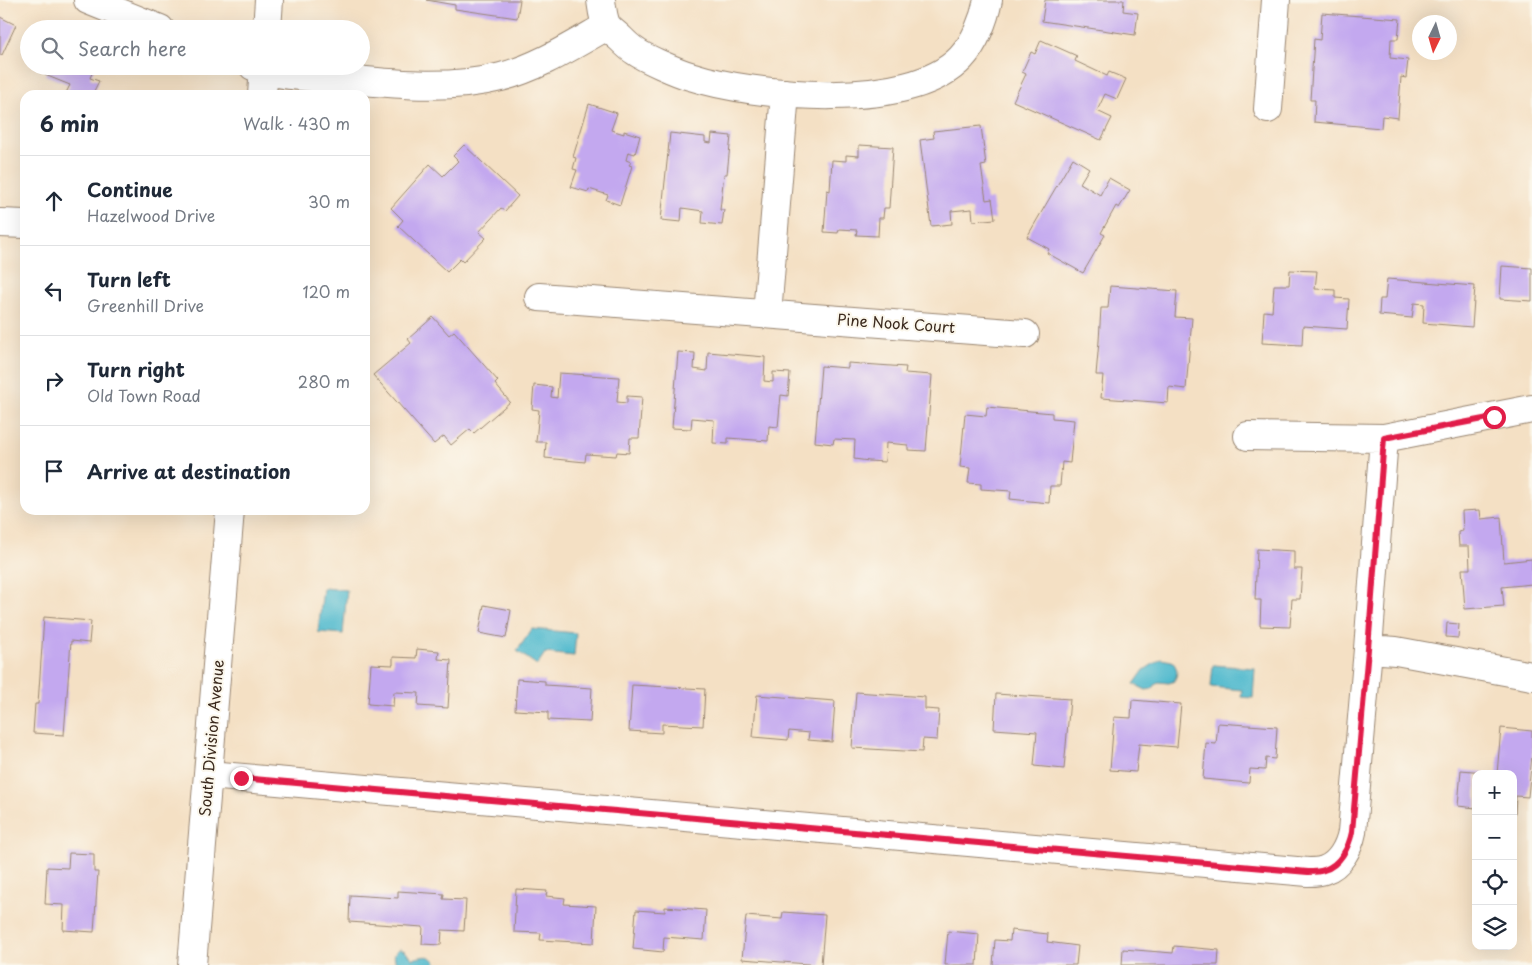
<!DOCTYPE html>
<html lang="en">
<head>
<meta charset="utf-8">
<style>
  body { margin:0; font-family:"Playpen Sans",sans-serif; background:#f6f6f7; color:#1f2937 }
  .controls { position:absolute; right:15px; bottom:15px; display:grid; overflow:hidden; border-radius:10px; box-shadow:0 5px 20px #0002 }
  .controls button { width:45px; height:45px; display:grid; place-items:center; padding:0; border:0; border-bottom:1px solid #e0e1e3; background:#fff; color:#1f2937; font:25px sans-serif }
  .compass { position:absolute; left:1412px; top:15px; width:45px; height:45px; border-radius:50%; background:#fff; box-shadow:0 5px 20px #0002; rotate:185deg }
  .stop { position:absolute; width:15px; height:15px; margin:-11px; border:4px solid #e11d48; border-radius:50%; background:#fff }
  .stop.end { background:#e11d48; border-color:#fff; box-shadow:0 1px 5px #0008 }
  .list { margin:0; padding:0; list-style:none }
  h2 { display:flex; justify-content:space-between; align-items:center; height:65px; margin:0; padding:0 20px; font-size:21px }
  h2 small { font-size:16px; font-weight:400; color:#747a83 }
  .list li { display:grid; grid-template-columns:32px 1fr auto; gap:15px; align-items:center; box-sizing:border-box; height:90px; padding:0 20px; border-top:1px solid #e0e1e3 }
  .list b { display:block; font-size:19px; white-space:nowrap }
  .list p { margin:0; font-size:16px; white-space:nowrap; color:#747a83 }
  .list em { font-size:16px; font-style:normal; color:#747a83 }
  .icon { flex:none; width:28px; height:28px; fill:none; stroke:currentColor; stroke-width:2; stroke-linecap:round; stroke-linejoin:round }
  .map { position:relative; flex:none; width:1532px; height:965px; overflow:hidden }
  .search { position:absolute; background:#fff; box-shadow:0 5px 20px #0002; left:20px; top:20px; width:350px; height:55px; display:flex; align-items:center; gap:12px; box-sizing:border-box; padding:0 18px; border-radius:28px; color:#747a83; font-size:19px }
  .panel { position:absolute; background:#fff; box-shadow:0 5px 20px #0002; left:20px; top:90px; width:350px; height:425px; border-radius:15px }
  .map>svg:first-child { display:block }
  .water { fill:#51bace; stroke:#467276 }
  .building { fill:#c3a8ef }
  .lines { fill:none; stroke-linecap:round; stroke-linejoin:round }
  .minor-casing { stroke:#988571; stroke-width:30 }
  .minor { stroke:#fff; stroke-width:28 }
  .route { stroke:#e11d48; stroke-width:6 }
  .labels { text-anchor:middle; stroke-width:4; stroke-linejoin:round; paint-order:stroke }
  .street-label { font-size:15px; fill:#3b2a1e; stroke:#fbf7ec }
</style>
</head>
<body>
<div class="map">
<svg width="1532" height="965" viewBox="0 0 1532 965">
  <rect width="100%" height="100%" fill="#fbf7ec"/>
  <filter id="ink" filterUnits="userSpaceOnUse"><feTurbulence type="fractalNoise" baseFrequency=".02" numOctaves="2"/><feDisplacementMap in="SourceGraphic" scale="10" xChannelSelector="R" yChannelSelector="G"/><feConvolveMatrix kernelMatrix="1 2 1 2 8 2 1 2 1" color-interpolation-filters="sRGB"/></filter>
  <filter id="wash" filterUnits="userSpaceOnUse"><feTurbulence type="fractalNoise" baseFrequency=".0096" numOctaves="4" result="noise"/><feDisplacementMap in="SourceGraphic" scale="20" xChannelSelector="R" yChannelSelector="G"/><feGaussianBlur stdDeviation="1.12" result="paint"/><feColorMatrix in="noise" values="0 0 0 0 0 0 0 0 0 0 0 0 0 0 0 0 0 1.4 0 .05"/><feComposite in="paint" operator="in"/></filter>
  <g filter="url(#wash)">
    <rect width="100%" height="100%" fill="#f4e0c4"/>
    <!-- water -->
    <path class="water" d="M323 588 347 590 343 634 318 632Z
      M532 629 576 633 574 656 545 653 537 665 517 651Z
      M1161 659 1172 661C1177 668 1179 672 1174 681L1169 683 1158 682 1152 689 1146 690 1134 684 1144 670Z
      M1213 665 1255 668 1253 698 1241 697 1242 690 1211 687Z
      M400 949 405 951 413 959C424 956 432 953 437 965H396L394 955 397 950Z"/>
    <g id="blocks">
      <!-- building -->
      <path class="building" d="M426 0H520L517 18 455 9V5Z
        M1045 0H1124L1123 11 1138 13 1135 35 1042 21Z
        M1322 13 1400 19 1398 39H1391L1390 58 1408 60 1406 78 1401 77 1398 118 1382 116 1381 128 1314 122 1315 100H1310L1314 39 1320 40Z
        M0 17 16 25 2 55 0 54Z
        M1041 40 1077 56 1075 61 1107 76 1109 72 1126 79 1117 99 1105 94 1097 111 1112 118 1101 140 1013 101 1026 74 1022 72 1031 52 1035 54Z
        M49 66H95L90 78 99 81 92 95H65L70 85 45 75Z
        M589 104 617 113 611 130 624 134V131L640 136 635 154 628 152 626 160 631 162 629 165 632 166 620 205 606 200 608 195 589 189 588 192 571 187 577 170 573 169 576 158 573 157Z
        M981 126 986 165 981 166 986 200 992 199 995 219 973 221 972 209 951 211 952 224 931 226 920 140 934 138 933 131Z
        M670 133 705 137V142L711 143 712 134 731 136 727 174H724L720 210H724L722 225 702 223 703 211 682 208 681 222 661 220Z
        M464 145 518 196 505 211 501 208 479 232 486 238 463 262 460 259 447 272 398 226 403 220 391 208 430 164 443 176 458 161 453 156Z
        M859 145 893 147 889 208H884L883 218H879L878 236 856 235 857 230 839 229 838 233 824 232 827 190 830 191 832 160 846 161V155L859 156Z
        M1073 158 1089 168 1080 183 1100 195 1109 178 1130 190 1119 208 1116 206 1101 233 1105 235 1083 273 1047 253 1049 249 1027 237Z
        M1502 266 1532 268V301L1500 299Z
        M1290 270 1317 271 1315 289 1335 290V298L1349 299 1347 329 1303 326 1302 345 1262 343 1264 311 1272 312 1274 285H1289Z
        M1387 279 1475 286 1472 327 1423 323 1424 304 1414 303 1412 318 1379 315 1380 299H1385Z
        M1110 286 1177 291 1175 317 1192 318 1186 389 1169 387 1168 403 1101 398 1103 375H1096L1099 341 1101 308H1108Z
        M433 317 449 335 454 331 498 381 495 384 510 402 474 433 470 429 451 445 444 436 434 444 373 375 411 343 408 339Z
        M678 352 695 353 694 369 707 371 708 352 765 357 764 381 773 382V372L790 373 788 396 781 395 778 427 769 426 768 441 728 438V444L713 443 714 420 692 418 691 429 672 428Z
        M848 363 906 367 905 373 932 375 926 451 908 450V445L886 443 885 462 869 461 854 459 855 440 834 439 833 444 815 442 821 366 848 368Z
        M559 373 619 377 617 402 627 403V396L642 397 639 438H630L629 453 617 452 616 456 586 454 585 462 545 458 546 442H536L539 410 532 409 534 385 552 387 551 397 557 398Z
        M987 407 1052 413V418L1074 420 1070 463 1062 462 1060 486H1050L1049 503 1010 499 1011 491 981 489V484L968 483 970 468 960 467 965 414 986 416Z
        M1480 510 1481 519 1501 517 1504 562 1532 559V584L1502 587 1504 606 1465 609 1462 569H1470L1469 546H1459L1458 532 1463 531 1462 511Z
        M1257 549 1294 551V569H1302L1300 599H1292L1290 627 1260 626 1261 600H1255Z
        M484 605 511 610 506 638 479 633Z
        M44 617 91 621 89 643 71 641 64 735 33 733 35 704H38Z
        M1447 623 1459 624 1458 638 1446 637Z
        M417 649 439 651 438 659 451 660 448 708 418 706 419 693 394 692 393 706 368 704 371 664 393 665V657L416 658Z
        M517 679 545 681V685L592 688 590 722 548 720V712L515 710Z
        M632 685 705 689 703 726 662 724V733L629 731Z
        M856 692 925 697V709L939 710 937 740 923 739 922 752 852 748Z
        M996 694 1070 699 1064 769 1034 766 1037 732 994 729Z
        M757 695 835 701 832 742 808 740 809 733 789 731 788 740 753 737Z
        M1132 700 1181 704 1177 747 1139 744 1136 772 1110 770 1114 717 1131 718Z
        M1218 723 1277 727 1275 759 1266 758 1265 770 1250 769 1249 783 1203 779 1206 743 1216 744Z
        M1501 728 1532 731V756L1528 797 1516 796 1515 814H1513V774H1497Z
        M1461 770 1484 772V774H1476V808L1458 806Z
        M69 853 94 854V872H98L94 932 63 930 64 905 45 904 47 867 68 868Z
        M516 889 547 891 546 896 565 898 564 904 596 906 594 943 540 940 541 933 514 932Z
        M398 891 444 894 443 899 466 900 464 931 442 930 441 945 422 944 423 927 349 922 350 895 398 898Z
        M665 907 706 910 704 940 664 937 663 952 633 949 636 910 665 912Z
        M783 912 825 915 821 965 742 959 746 916 782 919Z
        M1011 930 1048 934 1047 942 1078 946 1076 965H993L995 940 1010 941Z
        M948 931 979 934 977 965H945Z
        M1174 946 1219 950 1218 965H1122L1123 949 1173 953Z"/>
    </g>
  </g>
  <g filter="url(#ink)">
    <use href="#blocks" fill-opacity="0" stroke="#988571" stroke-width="1"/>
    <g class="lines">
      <!-- minor casing -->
      <g class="minor-casing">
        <path id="minor" d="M88 0 160 29
          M601 0C602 7 603 19 607 26 610 30 617 35 621 39 625 43 630 48 635 51 644 58 679 73 690 76 755 97 910 112 961 58 975 43 984 20 988 0
          M267 29 269 0
          M253 66C280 77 314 77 343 79 396 84 449 90 501 77 539 67 573 45 607 26
          M262 95 264 66
          M1268 109 1276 0
          M0 223 25 224
          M539 297 1025 334
          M767 314 785 93
          M1248 436 1384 438 1532 409
          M1368 649 1396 651 1532 676
          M209 775 1308 872C1313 872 1319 872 1324 870 1340 865 1349 847 1352 832L1368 649 1384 438
          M192 965 230 510"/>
      </g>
      <!-- minor -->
      <use href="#minor" class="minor"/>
    </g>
  </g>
  <g class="lines" filter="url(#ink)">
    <!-- route -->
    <path class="route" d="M241 778 1308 872C1313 872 1319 872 1324 870 1340 865 1349 847 1352 832L1368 649 1384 438 1494 417"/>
  </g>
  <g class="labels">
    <!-- street labels -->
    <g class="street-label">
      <text transform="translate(896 324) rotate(4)" y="5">Pine Nook Court</text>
      <text transform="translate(212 738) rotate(-85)" y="5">South Division Avenue</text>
    </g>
  </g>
</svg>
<div class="controls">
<button>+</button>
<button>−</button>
<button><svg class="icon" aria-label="locate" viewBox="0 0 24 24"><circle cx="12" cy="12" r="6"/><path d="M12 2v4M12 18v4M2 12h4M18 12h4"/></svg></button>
<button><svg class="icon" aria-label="layers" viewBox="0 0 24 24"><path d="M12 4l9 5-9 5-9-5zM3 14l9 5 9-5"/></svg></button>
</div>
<svg class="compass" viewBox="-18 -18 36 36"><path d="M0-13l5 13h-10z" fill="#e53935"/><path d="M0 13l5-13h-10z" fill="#747a83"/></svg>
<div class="stop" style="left:1494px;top:417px"></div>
<div class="stop end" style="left:241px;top:778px"></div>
<div class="search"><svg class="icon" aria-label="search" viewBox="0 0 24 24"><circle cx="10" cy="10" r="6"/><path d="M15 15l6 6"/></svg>Search here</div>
<section class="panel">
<h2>6 min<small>Walk · 430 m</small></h2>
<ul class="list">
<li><svg class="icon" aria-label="ahead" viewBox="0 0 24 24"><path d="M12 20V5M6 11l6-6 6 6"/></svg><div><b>Continue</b><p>Hazelwood Drive</p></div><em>30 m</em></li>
<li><svg class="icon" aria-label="left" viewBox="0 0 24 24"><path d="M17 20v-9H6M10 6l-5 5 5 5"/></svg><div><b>Turn left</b><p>Greenhill Drive</p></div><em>120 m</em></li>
<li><svg class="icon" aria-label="right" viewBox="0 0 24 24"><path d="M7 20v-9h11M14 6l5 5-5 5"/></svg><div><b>Turn right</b><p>Old Town Road</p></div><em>280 m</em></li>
<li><svg class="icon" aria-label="arrive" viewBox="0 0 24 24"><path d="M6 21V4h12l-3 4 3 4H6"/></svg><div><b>Arrive at destination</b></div></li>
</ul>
</section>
</div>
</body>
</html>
